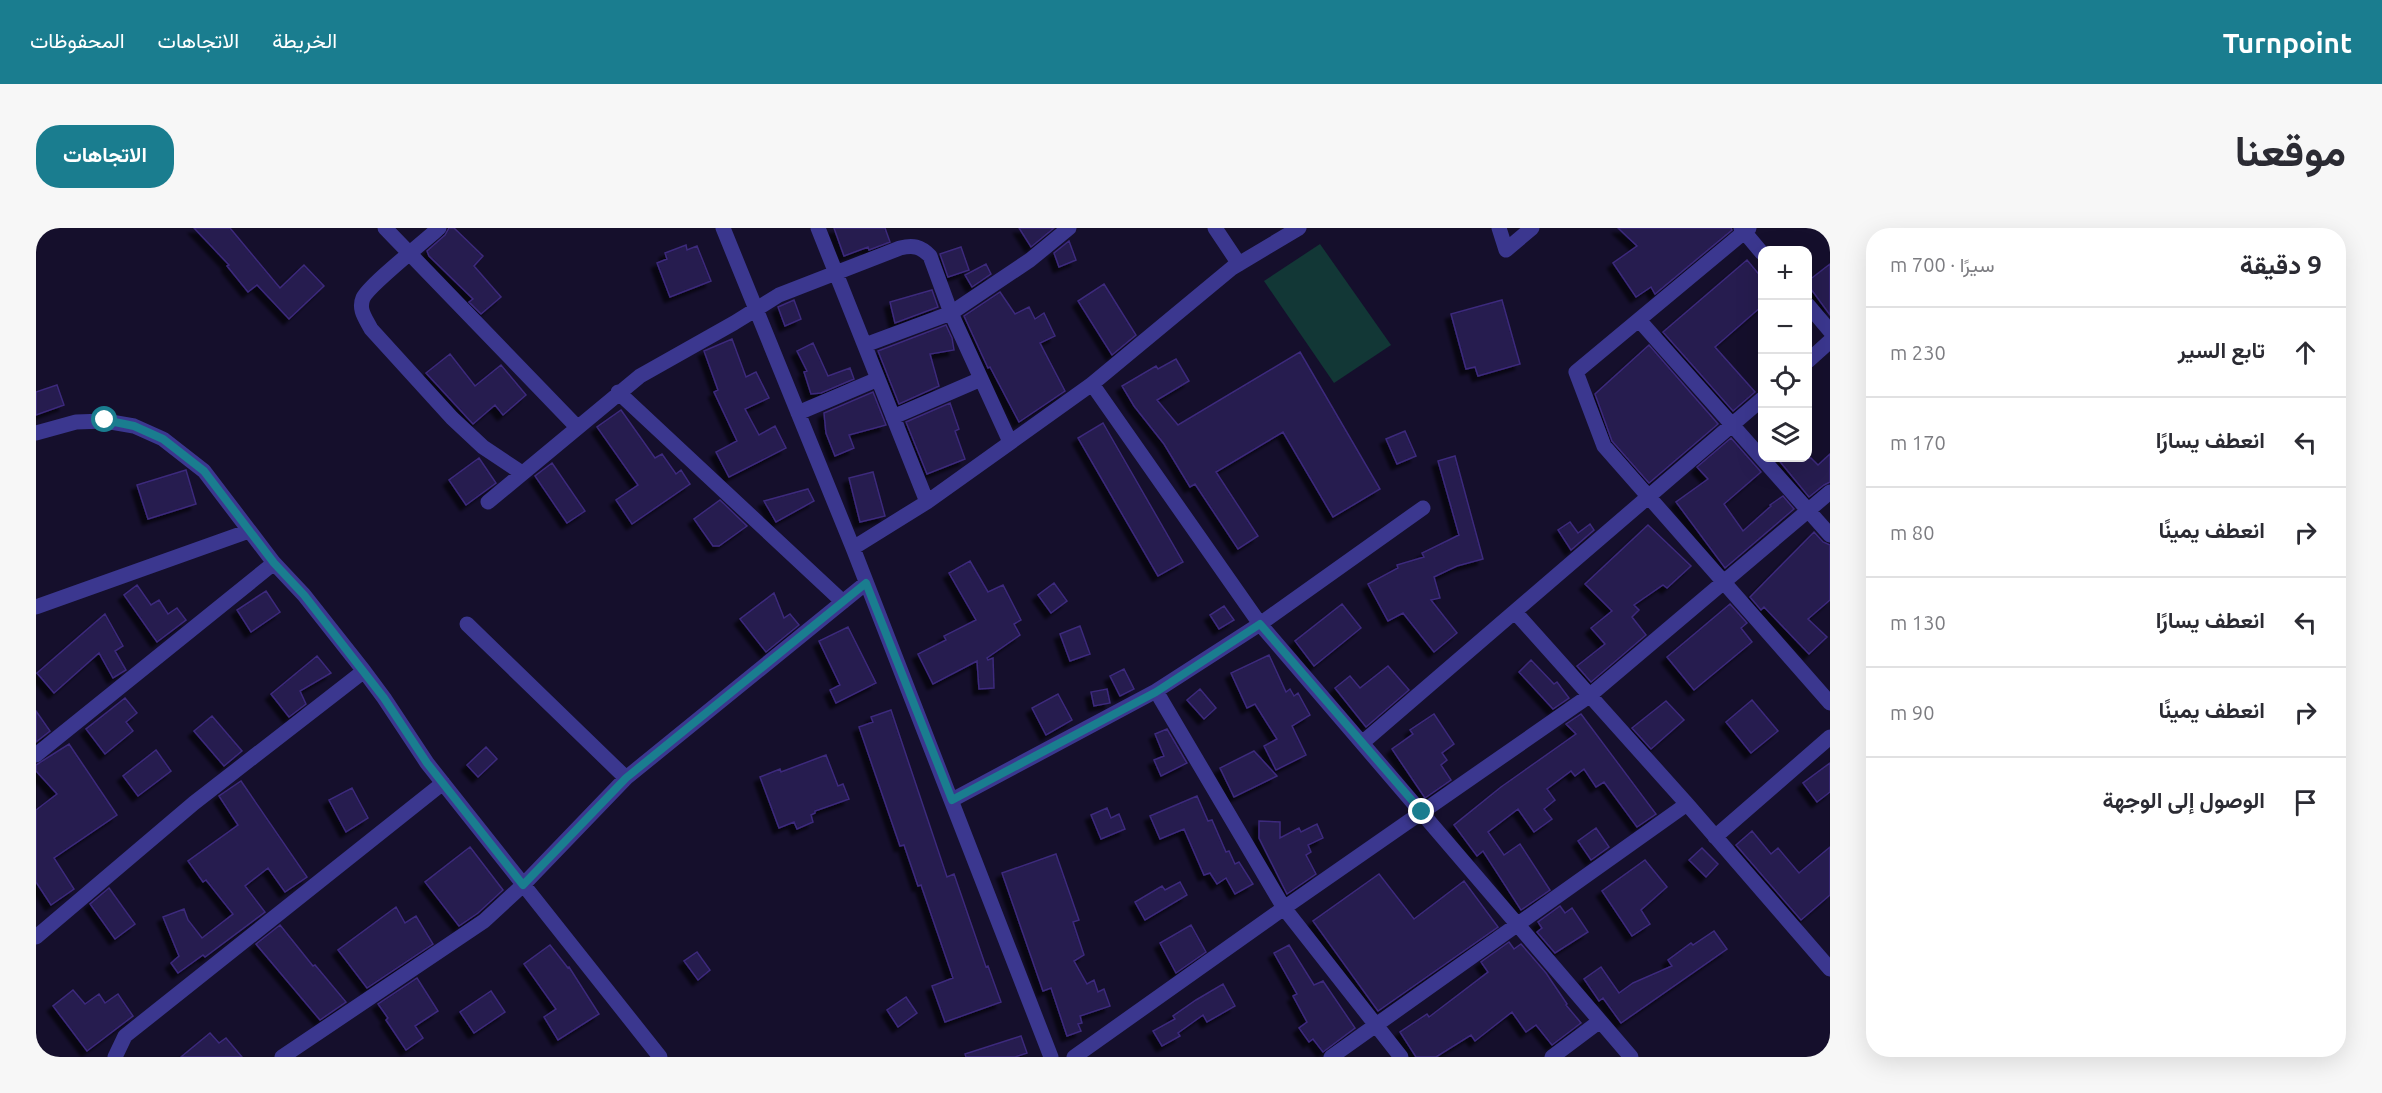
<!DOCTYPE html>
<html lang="ar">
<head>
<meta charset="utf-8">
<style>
  body { margin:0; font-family:Ubuntu,Vazirmatn,sans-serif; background:#f7f7f7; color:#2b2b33; direction:rtl }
  .controls { position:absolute; right:18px; top:18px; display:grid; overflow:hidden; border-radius:12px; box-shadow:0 6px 24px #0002 }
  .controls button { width:54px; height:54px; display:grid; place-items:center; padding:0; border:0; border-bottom:2px solid #e1e1e2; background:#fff; color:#2b2b33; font:30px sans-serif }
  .stop { position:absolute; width:18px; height:18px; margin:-14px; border:4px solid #1a7d8f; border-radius:50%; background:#fff }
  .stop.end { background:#1a7d8f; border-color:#fff; box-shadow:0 2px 6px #0008 }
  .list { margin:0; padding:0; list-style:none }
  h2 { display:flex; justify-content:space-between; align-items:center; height:78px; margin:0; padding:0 24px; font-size:26px }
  h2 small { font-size:20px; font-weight:400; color:#7c7c81 }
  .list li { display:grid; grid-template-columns:39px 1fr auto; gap:18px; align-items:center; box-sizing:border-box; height:90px; padding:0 24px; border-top:2px solid #e1e1e2 }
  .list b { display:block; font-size:22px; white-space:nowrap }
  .list em { font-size:20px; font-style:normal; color:#7c7c81 }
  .icon { flex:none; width:33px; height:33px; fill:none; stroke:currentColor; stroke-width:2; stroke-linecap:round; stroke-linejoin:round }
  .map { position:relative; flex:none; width:1794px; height:829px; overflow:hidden; direction:ltr; border-radius:24px }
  header { display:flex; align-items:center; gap:36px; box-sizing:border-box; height:84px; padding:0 30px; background:#1a7d8f; color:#fff }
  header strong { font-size:28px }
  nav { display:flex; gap:33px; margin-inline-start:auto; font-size:21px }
  .intro { display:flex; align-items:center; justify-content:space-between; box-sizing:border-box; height:144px; padding:0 36px }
  h1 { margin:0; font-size:42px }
  .button { padding:15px 27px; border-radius:24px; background:#1a7d8f; color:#fff; font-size:21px; font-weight:700 }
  main { display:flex; gap:36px; padding:0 36px }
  aside { flex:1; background:#fff; border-radius:24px; box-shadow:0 6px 24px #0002 }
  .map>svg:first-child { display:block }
  .green { fill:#123736 }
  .building { fill:#251a4f; stroke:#3c2a7c; stroke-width:1.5; filter:url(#shadow) }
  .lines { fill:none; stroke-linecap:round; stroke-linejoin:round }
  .minor { stroke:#3b378f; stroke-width:15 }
  .route { stroke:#1a7d8f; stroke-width:8 }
</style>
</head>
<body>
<header>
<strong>Turnpoint</strong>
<nav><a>الخريطة</a><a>الاتجاهات</a><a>المحفوظات</a></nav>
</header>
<div class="intro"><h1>موقعنا</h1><a class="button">الاتجاهات</a></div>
<main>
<aside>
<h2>9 دقيقة<small>سيرًا · 700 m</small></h2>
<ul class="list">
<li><svg class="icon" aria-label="ahead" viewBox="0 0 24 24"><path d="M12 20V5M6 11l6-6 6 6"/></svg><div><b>تابع السير</b></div><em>230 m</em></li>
<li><svg class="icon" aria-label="left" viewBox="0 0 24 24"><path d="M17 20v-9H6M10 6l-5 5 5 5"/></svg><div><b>انعطف يسارًا</b></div><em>170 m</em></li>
<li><svg class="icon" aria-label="right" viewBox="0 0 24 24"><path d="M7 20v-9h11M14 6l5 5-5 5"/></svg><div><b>انعطف يمينًا</b></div><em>80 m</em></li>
<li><svg class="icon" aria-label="left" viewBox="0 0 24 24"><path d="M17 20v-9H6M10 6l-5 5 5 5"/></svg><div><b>انعطف يسارًا</b></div><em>130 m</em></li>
<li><svg class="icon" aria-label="right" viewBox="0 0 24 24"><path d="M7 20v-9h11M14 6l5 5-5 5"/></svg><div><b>انعطف يمينًا</b></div><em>90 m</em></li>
<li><svg class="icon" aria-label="arrive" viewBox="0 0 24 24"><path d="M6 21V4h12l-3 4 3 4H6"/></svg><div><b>الوصول إلى الوجهة</b></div></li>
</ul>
</aside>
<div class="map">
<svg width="1794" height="829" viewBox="0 0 1794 829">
  <defs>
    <filter id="shadow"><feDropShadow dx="-5.5" dy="5.5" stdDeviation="1.5" flood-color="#0009"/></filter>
  </defs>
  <rect width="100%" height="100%" fill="#150f2c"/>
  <!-- green -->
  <path class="green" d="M1284 16 1355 117 1298 155 1228 53Z"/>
  <!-- building -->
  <path class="building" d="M158 0H194L244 60 268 37 288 58 253 91 221 57 212 64 191 38 193 37Z
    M413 0H418L447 28 438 38 465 69 445 86 433 74 437 71 393 28 391 23 409 7Z
    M798 0H849L854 14 833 22 832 19 808 28Z
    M983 0H1018L995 19Z
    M1582 0H1695L1696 2 1619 66 1615 59 1600 69 1577 35 1601 18Z
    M1033 13 1040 32 1023 39 1018 25Z
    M650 17 651 22 661 18 675 53 634 69 621 35 631 31 629 25Z
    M925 19 933 42 912 49 904 26Z
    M1711 32 1726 50V78L1679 119 1719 164 1697 183 1627 104Z
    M950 36 955 46 936 59 929 47Z
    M1794 36V87L1772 57V53Z
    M1068 56 1100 107 1076 127 1042 73Z
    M896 62 902 79 859 95 854 74Z
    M964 64 979 86 993 79 999 91 1008 85 1019 108 1004 115 1029 163 983 194 954 139 952 140 928 88Z
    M758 72 765 91 749 98 742 79Z
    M1466 72 1484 136 1442 148 1439 139 1430 141 1415 86Z
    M910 97 916 110 918 122 894 126 903 158 863 176 842 123Z
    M696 111 710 149 720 144 733 170 709 181 723 207 739 198 750 220 693 249 680 224 701 213 678 164 682 162 668 123Z
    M777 115 792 148 814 140 818 151 785 165 775 166 768 144 771 143 761 123Z
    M1613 117 1682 196 1613 255 1576 213 1559 166Z
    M1264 124 1344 261 1297 289 1247 204 1180 244 1222 308 1202 321 1159 256 1154 259 1128 216 1098 178 1086 158 1120 138 1122 141 1140 131 1153 153 1121 172 1142 197Z
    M414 126 439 158 465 137 490 167 467 187 459 177 437 196 390 145Z
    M21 157 28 177 0 187V164Z
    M837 164 850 197 813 207 818 220 799 228 790 205 788 185Z
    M914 175 923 201 919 203 929 231 891 246 870 194Z
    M585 182 619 230 626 226 640 246 645 242 654 256 596 296 580 272 602 257 561 199Z
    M1067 195 1147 334 1122 348 1042 210Z
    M1369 203 1380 228 1361 236 1350 211Z
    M1695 210 1725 244 1688 276 1707 303 1735 278 1734 277 1747 268 1758 281 1689 340 1640 274 1672 251 1661 239Z
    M1794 226V254L1788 257 1773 269 1741 230H1775L1782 237Z
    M1419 228 1447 331 1421 338 1398 349 1404 370 1395 372 1421 405 1398 424 1367 385 1352 393 1332 356 1362 340 1361 337 1388 329 1386 325 1423 307 1402 233Z
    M443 230 460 255 430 277 413 252Z
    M516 235 549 283 531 295 499 248Z
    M150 242 160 276 112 291 101 257Z
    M837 244 849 288 824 294 813 250Z
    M772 261 778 273 740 294 728 273Z
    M684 272 711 298 683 318H677L658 291Z
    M1534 294 1542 305 1554 296 1558 302 1535 322 1522 302Z
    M1612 297 1655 338 1631 360 1627 357 1598 377 1603 382 1596 389 1610 407 1555 454 1541 438 1569 416 1555 400 1576 383 1549 356Z
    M1778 304 1787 314 1794 317V372L1772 391 1791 409 1773 426 1728 379 1725 382 1714 369Z
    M934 333 952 364 967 357 985 392 978 396 984 407 951 430 952 432 957 430 958 460 943 461 941 433 897 456 882 426 910 412 908 408 940 392 913 345Z
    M1018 355 1031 373 1015 385 1002 367Z
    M101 357 115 377 123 372 132 386 141 380 150 392 121 414 88 367Z
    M230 363 244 384 215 404 201 382Z
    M738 365 748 390 754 386 763 397 730 424 704 391Z
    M1306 376 1325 400 1278 438 1259 413Z
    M1694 376 1711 395 1705 400 1716 414 1658 462 1631 429Z
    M1188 378 1198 392 1183 401 1174 387Z
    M69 386 87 418 79 423 90 442 77 450 63 425 18 465 1 445Z
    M1044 398 1054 426 1034 433 1024 406Z
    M812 399 840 455 800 475 794 462 804 457 783 413Z
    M1233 427 1250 464 1254 461 1258 468 1262 465 1274 487 1256 498 1270 527 1240 542 1228 518 1241 511 1219 476 1211 480 1195 445Z
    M281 428 295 445 264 463 270 476 253 489 235 466Z
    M1495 432 1518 456 1521 454 1533 470 1517 481 1483 444Z
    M1352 438 1373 462 1330 499 1299 460 1314 448 1324 460Z
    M1088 441 1098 461 1084 468 1074 448Z
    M1071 461 1074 475 1058 478 1055 464Z
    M1164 461 1180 480 1168 491 1151 472Z
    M1022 466 1036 492 1010 507 996 480Z
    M89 470 101 485 90 494 97 503 69 526 50 501Z
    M1716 472 1742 503 1715 525 1690 494Z
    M1630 473 1648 492 1615 521 1596 500Z
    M855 482 911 649 918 646 950 739 952 738 965 774 909 794 896 758 917 750 885 657 882 658 868 617 864 618 823 499 837 494 835 489Z
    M0 483 14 503 0 514Z
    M1398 486 1418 516 1406 525 1411 532 1405 537 1415 552 1389 570 1356 521 1377 506 1374 502Z
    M1545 486 1620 586 1601 599 1568 554 1560 559 1548 541 1539 548 1535 543 1511 561 1519 572 1508 581 1516 591 1498 604 1482 581 1452 604 1468 627 1484 616 1514 662 1485 682 1447 623 1441 628 1418 597 1465 559 1540 506 1530 496Z
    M176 488 206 523 188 538 158 503Z
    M1131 501 1151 535 1125 548 1118 532 1128 528 1119 506Z
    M33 516 81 587 18 630 38 661 15 677 0 654V582L21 566 0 543V537Z
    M450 519 461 531 442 549 431 537Z
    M120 522 135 543 102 568 87 548Z
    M1218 523 1241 548 1198 569 1184 540Z
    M790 527 802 558 807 556 813 571 779 583V585L775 587 777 594 761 601 758 594 743 600 724 549 744 541 745 544Z
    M1794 535V564L1781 574 1767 555Z
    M205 553 271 649 249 664 232 640 209 658 229 684 169 729 167 727 142 745 135 735 143 728 127 689 148 681 152 692 166 710 197 686 170 652 167 654 152 633 202 597 183 568Z
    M316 560 332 590 310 604 293 572Z
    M1161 568 1172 593 1176 592 1190 624 1193 623 1199 636 1203 634 1217 656 1199 666 1190 650 1181 656 1174 645 1168 647 1148 601 1124 611 1114 588Z
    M1071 580 1075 590 1083 586 1089 601 1065 611 1055 587Z
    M1223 593 1244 594V610L1263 600 1265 604 1281 596 1287 610 1272 617 1275 624 1270 627 1280 646 1251 666 1223 610Z
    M1560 600 1573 619 1555 632 1542 613Z
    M1716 603 1735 626 1742 620 1763 645 1794 619V667L1765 692 1700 617Z
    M434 619 467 662 442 685 423 698 389 654Z
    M1666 620 1682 636 1670 649 1653 632Z
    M1020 626 1043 692 1037 694 1048 727 1038 733 1051 756 1058 752 1062 764 1068 761 1074 778 1044 788 1046 795 1042 796 1045 803 1031 808 1015 760 1007 763 966 645Z
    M1609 632 1631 659 1605 682 1614 696 1596 708 1566 663Z
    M1343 646 1378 691 1428 653 1462 699 1342 783 1277 693Z
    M1144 654 1151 667 1109 692 1099 674 1126 658 1129 662Z
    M73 660 99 696 79 711 54 676Z
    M1524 678 1529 685 1536 680 1552 704 1519 725 1501 704 1506 700 1502 694Z
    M360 679 369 695 380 688 397 716 331 760 302 722Z
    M244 697 277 738 279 737 310 774 284 792 220 716Z
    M1155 697 1170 724 1140 745 1124 715Z
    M1678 703 1691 721 1585 795 1567 770 1563 773 1548 751 1565 739 1583 765 1597 755 1636 738 1632 732 1655 715 1657 717Z
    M1473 714 1478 721 1485 716 1510 745 1531 776 1530 777 1545 795 1516 817 1500 797 1490 804 1476 784 1439 813 1435 807 1400 829H1380L1364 804 1391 786 1393 789 1452 744 1445 734Z
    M514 717 532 740 533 739 563 786 522 812 508 789 520 781 488 736Z
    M1253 717 1278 757 1287 753 1319 800 1287 824 1277 811 1273 814 1263 800 1271 794 1257 768 1261 766 1238 725Z
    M661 724 674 742 662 752 648 733Z
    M381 750 402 783 379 798 387 810 370 822 350 792 352 790 342 776Z
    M1187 756 1199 778 1171 794 1167 787 1142 805 1144 808 1126 818 1117 803 1139 791 1137 788 1160 772Z
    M37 762 49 776 63 766 69 775 82 766 97 788 51 823 17 778Z
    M455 763 469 784 438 805 424 784Z
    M870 769 881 785 862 799 851 782Z
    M174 805 183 815 190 810 206 829H145Z
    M985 808 991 825 979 829H930L929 826Z"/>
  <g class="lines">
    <!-- minor -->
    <path class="minor" d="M349 0 541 199
      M403 0C389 13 333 57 327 70 322 82 330 91 335 101L416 190 447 219 486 245
      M687 0 817 320 1015 829
      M782 0 891 274
      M1179 0 1203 36
      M1463 0 1470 22 1496 0
      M1705 0 1726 25
      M1713 0 1540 144 1568 218 1794 475
      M1772 77 1794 103
      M1603 92 1794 307
      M829 117 915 85 994 32 1033 0
      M1772 133 1794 113
      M1056 156 1224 396 1595 829
      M582 164 807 374
      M762 185 842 151
      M857 189 945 151
      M0 205 40 194 69 193 98 198 127 211 168 243 238 335 268 367 328 443 348 470 391 535 624 829
      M452 274 604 148 698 95 743 67 864 20C877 17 884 18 894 28L915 85 974 214
      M817 320 891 274 1056 156 1196 40 1263 0
      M0 379 213 303
      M1479 384 1651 576 1794 741
      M431 396 590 550
      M1120 463 1248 680 1365 829
      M1326 515 1726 171
      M0 527 238 335
      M916 572 1120 463 1224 396 1387 280
      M1679 609 1794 509
      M0 709 158 575 328 443
      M79 829 89 808 407 555
      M246 829 448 693 487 657 590 550 830 355
      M1038 829 1248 680 1553 468 1794 264
      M1295 829 1651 576
      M1516 829 1564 793"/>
  </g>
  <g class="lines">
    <!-- route -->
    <path class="route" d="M69 192 98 198 127 211 168 243 238 335 268 367 348 470 391 535 487 657 590 550 830 355 916 572 1120 464 1224 396 1386 584"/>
  </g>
</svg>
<div class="controls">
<button>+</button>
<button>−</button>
<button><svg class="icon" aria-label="locate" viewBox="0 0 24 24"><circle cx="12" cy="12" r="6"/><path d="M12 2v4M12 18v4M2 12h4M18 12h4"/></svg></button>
<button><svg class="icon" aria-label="layers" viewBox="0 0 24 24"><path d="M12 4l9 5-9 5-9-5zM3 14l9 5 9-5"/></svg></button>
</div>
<div class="stop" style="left:69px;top:192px"></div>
<div class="stop end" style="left:1386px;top:584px"></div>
</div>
</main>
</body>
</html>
